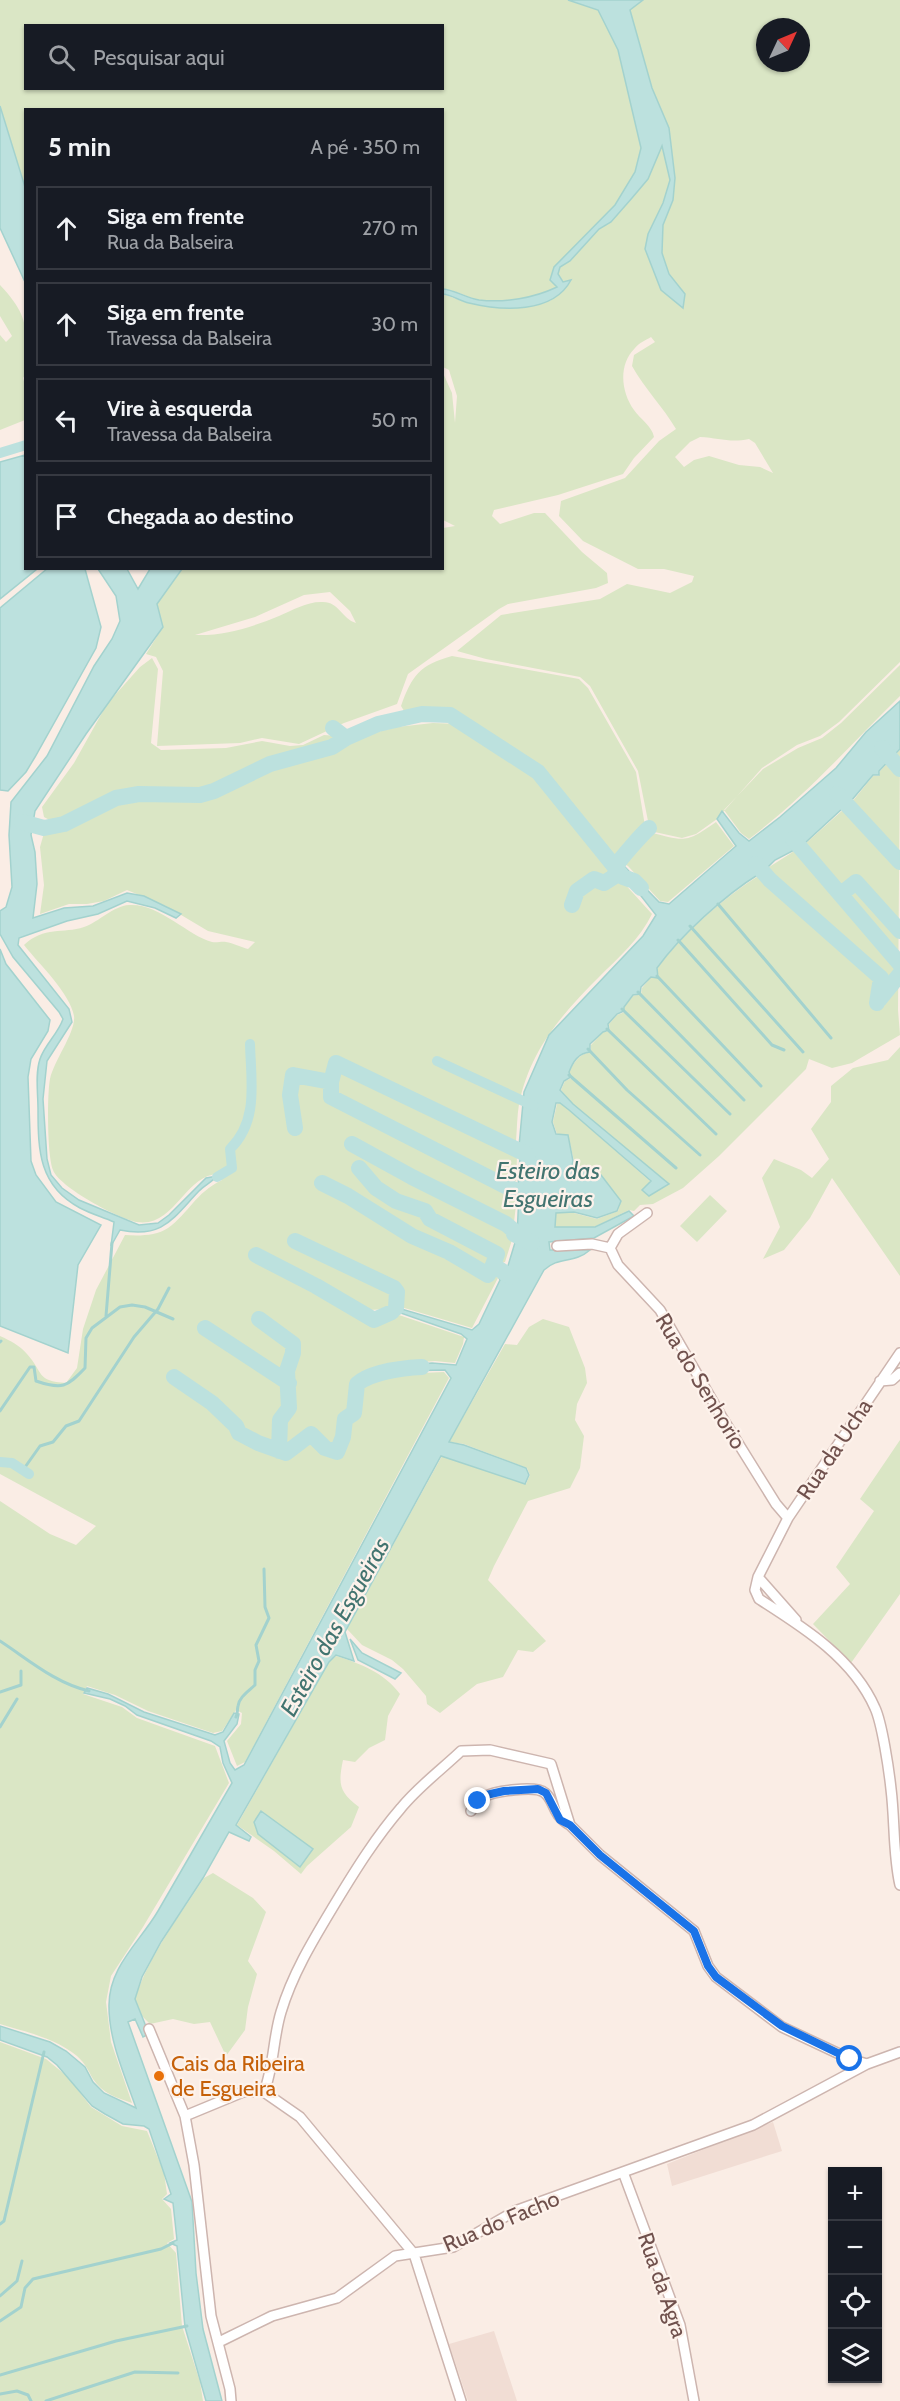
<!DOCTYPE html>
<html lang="pt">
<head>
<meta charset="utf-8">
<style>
  body { margin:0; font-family:Cabin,sans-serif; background:#20242c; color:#f1f3f6 }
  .controls { position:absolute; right:18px; bottom:18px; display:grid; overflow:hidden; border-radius:0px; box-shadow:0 2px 4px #0004 }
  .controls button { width:54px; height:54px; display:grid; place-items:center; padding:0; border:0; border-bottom:2px solid #363941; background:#171b24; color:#f1f3f6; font:30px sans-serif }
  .compass { position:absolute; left:756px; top:18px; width:54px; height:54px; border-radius:50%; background:#171b24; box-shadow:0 2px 4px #0004; rotate:46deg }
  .stop { position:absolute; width:18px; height:18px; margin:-14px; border:4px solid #1a73e8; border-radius:50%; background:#fff }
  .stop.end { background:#1a73e8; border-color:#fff; box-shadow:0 2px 6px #0008 }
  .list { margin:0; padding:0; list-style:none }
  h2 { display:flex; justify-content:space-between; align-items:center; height:78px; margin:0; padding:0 24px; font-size:26px }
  h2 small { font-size:20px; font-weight:400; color:#9ea1a6 }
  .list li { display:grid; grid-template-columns:39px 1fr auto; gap:18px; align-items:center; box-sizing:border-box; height:84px; margin:0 12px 12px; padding:0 12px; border:2px solid #363941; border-radius:0px }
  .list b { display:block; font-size:22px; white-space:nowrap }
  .list p { margin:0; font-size:20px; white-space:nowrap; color:#9ea1a6 }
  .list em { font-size:20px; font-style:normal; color:#9ea1a6 }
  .icon { flex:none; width:33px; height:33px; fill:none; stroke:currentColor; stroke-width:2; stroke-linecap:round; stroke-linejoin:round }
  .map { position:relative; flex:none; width:900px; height:2401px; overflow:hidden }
  .search { position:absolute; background:#171b24; box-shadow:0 2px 4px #0004; left:24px; top:24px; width:420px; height:66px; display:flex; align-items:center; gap:15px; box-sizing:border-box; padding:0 21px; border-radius:0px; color:#9ea1a6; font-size:22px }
  .panel { position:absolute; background:#171b24; box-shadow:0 2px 4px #0004; left:24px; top:108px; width:420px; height:462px; border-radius:0px }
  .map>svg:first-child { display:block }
  .residential { fill:#f1ddd4 }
  .green { fill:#dae6c5; fill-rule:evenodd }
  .water { fill:#bce1de; stroke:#a3d2ce; stroke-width:1.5 }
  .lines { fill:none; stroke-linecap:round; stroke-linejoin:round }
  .stream { stroke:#a3d2ce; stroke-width:3 }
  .canal { stroke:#bce1de; stroke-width:10 }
  .river { stroke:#bce1de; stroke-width:16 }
  .minor-casing { stroke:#cdb5af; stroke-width:12 }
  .minor { stroke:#fff; stroke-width:9 }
  .route { stroke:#1a73e8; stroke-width:8 }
  .food-dot { fill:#e8710a; stroke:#fdf2eb; stroke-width:2 }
  .labels { text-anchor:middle; stroke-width:4.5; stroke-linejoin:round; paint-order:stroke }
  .street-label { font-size:22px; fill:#70514d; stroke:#fdf2eb }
  .food-label { font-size:22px; fill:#c56008; stroke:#fdf2eb; text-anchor:start }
  .water-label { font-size:24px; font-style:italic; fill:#427470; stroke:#fdf2eb }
</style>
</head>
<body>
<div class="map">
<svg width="900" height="2401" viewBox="0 0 900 2401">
  <rect width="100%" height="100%" fill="#faede5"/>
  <!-- residential -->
  <path class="residential" d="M773 2122 782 2151 672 2186 667 2164Z
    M494 2331 517 2401H468L449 2344Z"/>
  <!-- green -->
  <path class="green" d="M0 0H568L598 10 618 50 641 148 635 172 615 205 554 267 558 287C535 298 500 306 474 299 464 295 454 290 443 289L442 110H26L25 187 0 106ZM26 26H442V88H26Z
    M643 0H900V662L839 722 820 736 797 745 762 768 717 819 696 834 682 838 650 831 638 771 590 686 580 677 486 659 457 651 501 615 600 599 627 584 670 593 692 582 694 576 664 569H638L583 541 559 516 561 501 625 478 659 441 676 429C663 407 645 389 632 366L634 355 655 342 651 337C646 340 639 343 635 348 618 365 621 392 634 410 640 419 652 426 654 437L634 458 623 474 558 495 494 510 492 516 500 524 534 513H545L582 552 607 573 608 583 596 588 508 604 499 609 408 674 397 704 344 723 299 744 262 738 240 743 157 746 163 671 156 657 146 654 163 627 157 604 182 569 442 568 443 528 455 526 443 520V373L452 393 455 423 457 396 449 370 443 367V294L467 303 550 301 570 280 563 282 558 274 560 267 570 261 599 229 611 222 648 179 662 145C664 156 671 171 670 182 667 206 649 225 645 249L685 294 669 274 662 253 663 225 673 200 675 178 669 128 652 88 630 10ZM765 27H801V63H765ZM700 437C719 438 730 443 749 439L755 443 773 473 760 467 739 465 709 456 694 460 684 467 675 457 690 442ZM330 592 350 611 356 623C342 619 339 602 323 602 308 601 293 610 279 616 252 627 225 636 195 635L255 617 304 595Z
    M0 285C32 319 26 331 25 375L23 378 25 385V420L0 430V335L6 342 12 336 0 316Z
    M452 656 579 679 588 688 636 772 645 826 616 860 565 795 534 763 454 713 434 710 406 714 401 706C412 675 420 665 452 656Z
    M152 658 158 669 151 743 161 750 226 748 262 741 290 746 303 745 324 735 337 736 336 742 257 764 240 771 216 789 192 794 149 789 129 790 98 800 55 823 44 817 42 807 74 763 107 704 140 667Z
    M900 665V696C849 746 807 795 749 839L741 833 724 810 763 769 798 748 822 738 841 723Z
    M433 723 458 724 541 782 610 869 609 875 586 878 590 888 594 884 604 889 622 881 652 914C640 939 618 958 599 977 562 1014 530 1050 519 1104 517 1116 517 1129 516 1141L508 1140 506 1148 517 1156 516 1181 507 1183 506 1188 517 1196 512 1240 505 1262 490 1264 498 1278 472 1328 401 1307 398 1285 392 1281 393 1303 387 1309 369 1310 368 1319 376 1323 399 1315 464 1337 463 1344 455 1363 435 1361 399 1364 396 1373 400 1374 444 1372 449 1378 245 1762 237 1766 227 1741 241 1724 242 1713 236 1710 222 1731 213 1733 148 1711 115 1695 87 1686 83 1694 122 1707 137 1718 215 1746 229 1783 143 1927 111 1976 106 2002 111 2042 132 2103C117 2098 102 2093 93 2079 88 2070 85 2063 77 2056 55 2038 26 2032 0 2024V1501L50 1534 76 1545 96 1526 0 1474V1336C11 1341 19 1345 27 1354 44 1373 36 1381 66 1383L77 1368 83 1329 96 1290 125 1235C139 1236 156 1236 168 1228 189 1213 195 1193 222 1180L220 1174C185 1173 175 1228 137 1222 119 1219 59 1187 53 1170 47 1155 47 1095 50 1079 54 1060 76 1032 74 1016 70 993 39 964 24 945 44 926 63 934 84 927 99 922 113 906 129 905 159 903 187 935 212 942 217 943 222 941 226 942 233 943 241 947 248 949L255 942 208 931 166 906 127 890 104 901 87 904H69L40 914 44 885 40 847 44 833 64 829 127 798 164 800 207 798 266 768 319 755 361 736 397 727Z
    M900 750 898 1010 900 1035 852 1063 832 1068 809 1059 806 1069 719 1156 683 1188 653 1204 640 1205 634 1211 629 1210 594 1227H555L556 1213H574L597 1219 618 1211 621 1201 601 1175 572 1168 574 1161 568 1135 557 1134 553 1122 557 1104 560 1103 569 1110 651 1182 642 1190 649 1196 669 1184 573 1104 561 1090 565 1081 572 1078 569 1073C574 1062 579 1054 591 1052V1045L603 1032 610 1031 609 1024 617 1015 625 1012 624 1007 633 996 641 994 642 988 651 977 659 978 657 969C681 936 725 896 760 875L771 881 766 869 796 850 809 856 805 844 844 809H852V802L873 776H879L880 771Z
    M716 822 734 846 668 902 660 901 628 866 622 863C629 855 643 836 649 832 685 841 685 844 716 822Z
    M900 1047V1276L832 1178 810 1218 784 1250 763 1259 780 1227 762 1178 774 1159 801 1170 812 1178 829 1159 811 1129 831 1102V1086L853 1068 888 1060Z
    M710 1195 727 1211 697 1242 680 1226Z
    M543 1319 569 1327 585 1368 587 1383 577 1404 575 1420 584 1436 580 1468 570 1488 528 1501 494 1566 488 1580 546 1641 533 1652 518 1650 503 1677 477 1684 440 1713 427 1704 426 1696 403 1669 392 1660 362 1645 347 1629 442 1456 526 1484 530 1475 527 1468 464 1444 449 1442 505 1344 517 1345 529 1327Z
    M900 1440V1594L851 1663 813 1624 850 1584 836 1567 874 1511 860 1499Z
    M336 1656C359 1663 385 1673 400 1694L388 1716 385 1740 369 1748 355 1762 343 1760C338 1784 339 1792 359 1807L351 1827 307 1866 301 1874 274 1851 237 1825 329 1662Z
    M213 1873 253 1898 266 1912 248 1961 257 1974 248 2007 245 2030 226 2056 210 2022 194 2024 173 2019 150 2024 142 2016 135 1999C149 1955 179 1917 204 1878Z
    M0 2042 46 2059 68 2077 91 2107 122 2126 147 2131 164 2173 167 2194 162 2199 171 2209 174 2239 167 2243 176 2253 182 2326 200 2382 203 2401H0Z"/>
  <!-- water -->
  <path class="water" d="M568 0H643L630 10 652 88 669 128 675 178 673 200 663 225 662 253 669 274 685 294 683 308 661 290 645 249 648 234 663 203 670 180 662 146 648 179 632 198 611 222 599 229 570 261 560 267 558 274 563 282 571 280C553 314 502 311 469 303 460 301 452 295 443 294V289C455 290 466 298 479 300 505 303 534 298 557 287L550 280 554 267 615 205 635 172 641 148 618 50 598 10Z
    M0 106 25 187V282L0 228Z
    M25 455 26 568 37 569 0 599V462Z
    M48 568 85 569 101 627 96 648 35 757 26 772 8 791 0 790V608Z
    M98 569H127L138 589 150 569H182L157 604 163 627 86 734 35 811 31 835 35 852 37 884 33 918 64 908 93 906 127 893 144 896 181 914 176 918 155 908 127 901 98 914 67 921 19 938 18 945 69 1009 72 1022 47 1061 43 1099 47 1159 51 1175 62 1188 79 1200 139 1225 158 1223 169 1215 206 1178 217 1176C212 1182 205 1185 199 1191 173 1218 163 1239 120 1230L111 1246 114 1222C103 1217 91 1214 80 1208 39 1186 38 1151 38 1109 38 1093 35 1074 40 1059 45 1044 58 1034 63 1019L59 1012 13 957 0 934V911L6 907 12 887 9 835 11 802 47 756 94 666 112 639 120 621 116 596Z
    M900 701V749L879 771V775H873L851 801 852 808H843L805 843 808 856 796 849 775 860 766 869 770 880 759 874C725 895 680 936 657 968L658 978 651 977 641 987 640 994 633 995 624 1007V1011L617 1014 608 1024 609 1030 603 1032 590 1044V1052C578 1053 573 1062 569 1072L571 1077 564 1081 560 1090 573 1104 669 1184 649 1196 642 1190 651 1181 569 1110 560 1103H556L552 1122 556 1134 568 1135 573 1161 571 1169 601 1175 621 1201 617 1211 597 1218 574 1212 556 1213 555 1227H595L629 1211 634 1216 594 1238 549 1242 550 1250H590C574 1264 559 1256 544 1270L449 1442 464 1445 526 1468 529 1475 525 1484 441 1456 345 1632 354 1661 336 1655 329 1662 236 1825 251 1837 249 1841 229 1832 203 1878 161 1942 142 1977 135 1999 149 2034 143 2037 135 2019 128 2022 192 2202 196 2273 203 2329 222 2401H206L185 2327 177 2246 170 2243 177 2240 173 2203 164 2199 171 2194 149 2129 144 2126 123 2124 105 2114 92 2106 57 2065 47 2057 0 2040V2026L50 2042 66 2051 85 2067 93 2082 104 2093 136 2108C125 2076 109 2041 109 2007 108 1967 140 1942 158 1911 183 1868 207 1826 232 1783L223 1763 220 1747 211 1741 137 1715 125 1706 110 1699 84 1693 87 1688 108 1694 144 1712 215 1735 223 1732 234 1713 239 1714 237 1724 224 1741 230 1763 235 1770 244 1765 451 1378 445 1370 398 1371 401 1366 432 1363 456 1365 467 1339 461 1334 398 1312 387 1318 374 1320 371 1314H385L394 1307 395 1296 393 1283 399 1291 398 1308 472 1330 479 1324 500 1280 493 1265 507 1269 517 1236 519 1194 507 1187H518L520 1157 508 1146H519L524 1092 549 1035 643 936 656 915 634 887 623 877 625 867 659 902 669 904 736 846 717 819 722 811 739 833 749 841 780 817 836 768 866 732Z
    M0 949 6 964 50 1020 48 1031 31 1059 28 1077 31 1161 36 1175 56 1202 101 1225 78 1265 68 1353 0 1326Z
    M350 1639 362 1653 401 1673 395 1679 358 1660Z
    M261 1811 313 1849 300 1867 258 1834 254 1822Z"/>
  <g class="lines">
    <!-- stream -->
    <path class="stream" d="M718 904 831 1038
      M690 926 803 1052
      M678 940 772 1045 784 1050
      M657 976 761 1086
      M638 992 744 1100
      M622 1009 730 1114
      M607 1029 716 1134
      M588 1049 627 1090 700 1155
      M569 1075 676 1168
      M106 1316 112 1243
      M0 1342 1 1341
      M0 1411 30 1367H34L36 1381C62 1390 67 1387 85 1368L86 1338 92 1328 120 1307 132 1305 145 1307 173 1319
      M23 1470 40 1446 53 1442 66 1426 79 1421 134 1337 158 1309 169 1288
      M0 1641C29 1660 55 1683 89 1691
      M0 1692 21 1685V1671
      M236 1717C238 1713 237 1710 238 1706 239 1697 249 1691 255 1685V1670L259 1661 256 1645 269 1618 265 1607 264 1569
      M0 1727 17 1699
      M0 2224 4 2221 44 2052
      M0 2296 17 2281 22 2261
      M0 2321 21 2307 25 2288 33 2279 161 2249 173 2243
      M0 2375 116 2341 187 2326
      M0 2394 17 2391 28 2395 31 2401
      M46 2401 135 2372 178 2373"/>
    <!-- canal -->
    <path class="canal" d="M0 453 26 445
      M437 1061 534 1106
      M217 1177 232 1168 230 1149C259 1121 251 1081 250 1044
      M0 1462 12 1463 29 1474"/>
    <!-- river -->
    <path class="river" d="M333 728 346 738 378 724 422 714 450 715 538 772 623 877 634 881 641 888
      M882 748 900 769
      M837 794 900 862
      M22 822 44 828 64 824 116 798 139 794 200 795 214 791 270 764 332 747 346 738
      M793 839 900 964
      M756 864 770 880 881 978 877 1003
      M841 894 856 882 900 931
      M572 905 577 891 594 879 604 883 615 876C615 874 615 868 616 866 620 859 643 833 649 828
      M879 1000 900 974
      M331 1082 336 1063 528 1155
      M295 1128 290 1095 293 1075 331 1082V1097L507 1187 527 1194
      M352 1144 412 1177 506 1224 513 1230 514 1234 532 1243
      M359 1168 376 1188 396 1201 425 1211 430 1219 497 1254 493 1265 511 1277
      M322 1183 348 1196 412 1236 449 1252 488 1275 493 1265
      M295 1241 394 1288 397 1292 396 1308
      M256 1255 316 1286 374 1320 392 1312
      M259 1319 293 1344V1353L287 1371 289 1408 280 1420 279 1451
      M205 1328 289 1383
      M174 1377 212 1403 236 1426 239 1433 258 1443 286 1453 311 1434 325 1448 337 1452 343 1437 345 1419 354 1413 357 1384C371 1372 402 1368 422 1367"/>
    <!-- minor casing -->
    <g class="minor-casing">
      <path id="minor" d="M647 1213 618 1234 610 1248 618 1265 660 1310 723 1419 776 1504 788 1518
        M557 1246 592 1244 610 1248
        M900 1353 788 1518 758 1577 755 1590 759 1599C803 1627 853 1658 875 1708 882 1723 889 1770 891 1789 895 1821 893 1855 900 1885
        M880 1381 892 1380 900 1373
        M758 1577 796 1620
        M471 1811C475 1806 478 1800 484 1797 494 1791 536 1785 545 1793 555 1801 551 1814 570 1825
        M149 2029 185 2116 194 2165 211 2316 230 2389 231 2401
        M264 2092C274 2066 273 2038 281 2012 293 1972 315 1937 336 1902 356 1869 376 1837 401 1808 418 1787 441 1770 461 1751L490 1750 551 1764 570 1825 600 1855 694 1931 708 1966 716 1977 782 2027 850 2059 867 2064
        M185 2116 243 2092H264L300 2117 414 2254 461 2401
        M623 2172 680 2325 694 2401
        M219 2342 272 2316 337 2298 395 2256 453 2247 515 2211 753 2125 867 2064 900 2052"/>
    </g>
    <!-- minor -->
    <use href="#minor" class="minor"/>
  </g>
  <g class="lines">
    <!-- route -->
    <path class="route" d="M478 1801 486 1795 504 1791 538 1789 546 1793 560 1820 570 1825 600 1855 694 1931 708 1966 716 1977 782 2026 850 2059"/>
  </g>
  <!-- markers -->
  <circle class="food-dot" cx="159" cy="2076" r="6"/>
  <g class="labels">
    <!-- street labels -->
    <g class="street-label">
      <text transform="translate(701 1381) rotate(59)" y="8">Rua do Senhorio</text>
      <text transform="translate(834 1449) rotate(-56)" y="8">Rua da Ucha</text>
      <text transform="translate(501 2221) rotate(-23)" y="8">Rua do Facho</text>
      <text transform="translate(663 2285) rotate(71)" y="8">Rua da Agra</text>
    </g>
    <!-- food labels -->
    <g class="food-label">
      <text x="171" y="2071">Cais da Ribeira<tspan x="171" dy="25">de Esgueira</tspan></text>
    </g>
    <!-- water labels -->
    <g class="water-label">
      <text x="548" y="1179">Esteiro das<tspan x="548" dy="28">Esgueiras</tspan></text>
      <text transform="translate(335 1627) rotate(-61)" y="8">Esteiro das Esgueiras</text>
    </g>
  </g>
</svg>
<div class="controls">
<button>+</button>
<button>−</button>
<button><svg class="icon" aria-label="locate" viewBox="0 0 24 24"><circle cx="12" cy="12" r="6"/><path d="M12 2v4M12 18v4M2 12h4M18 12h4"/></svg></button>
<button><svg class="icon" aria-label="layers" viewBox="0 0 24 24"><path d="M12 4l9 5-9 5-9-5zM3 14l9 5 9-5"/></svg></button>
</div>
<svg class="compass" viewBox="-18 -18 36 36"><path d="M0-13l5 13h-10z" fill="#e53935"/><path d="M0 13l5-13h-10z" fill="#9ea1a6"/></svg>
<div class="stop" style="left:850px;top:2059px"></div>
<div class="stop end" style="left:478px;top:1801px"></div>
<div class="search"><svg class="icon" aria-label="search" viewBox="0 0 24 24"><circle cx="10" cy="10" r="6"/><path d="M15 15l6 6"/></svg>Pesquisar aqui</div>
<section class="panel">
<h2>5 min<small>A pé · 350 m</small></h2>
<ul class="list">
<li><svg class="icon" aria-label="ahead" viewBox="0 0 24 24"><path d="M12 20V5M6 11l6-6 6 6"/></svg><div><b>Siga em frente</b><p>Rua da Balseira</p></div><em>270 m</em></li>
<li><svg class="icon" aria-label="ahead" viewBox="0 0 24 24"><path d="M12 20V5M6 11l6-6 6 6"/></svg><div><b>Siga em frente</b><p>Travessa da Balseira</p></div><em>30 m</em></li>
<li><svg class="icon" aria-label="left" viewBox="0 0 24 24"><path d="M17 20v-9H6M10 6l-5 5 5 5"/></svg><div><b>Vire à esquerda</b><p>Travessa da Balseira</p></div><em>50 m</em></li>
<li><svg class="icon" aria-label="arrive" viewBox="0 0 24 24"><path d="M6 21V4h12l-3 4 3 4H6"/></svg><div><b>Chegada ao destino</b></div></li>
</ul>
</section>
</div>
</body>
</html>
